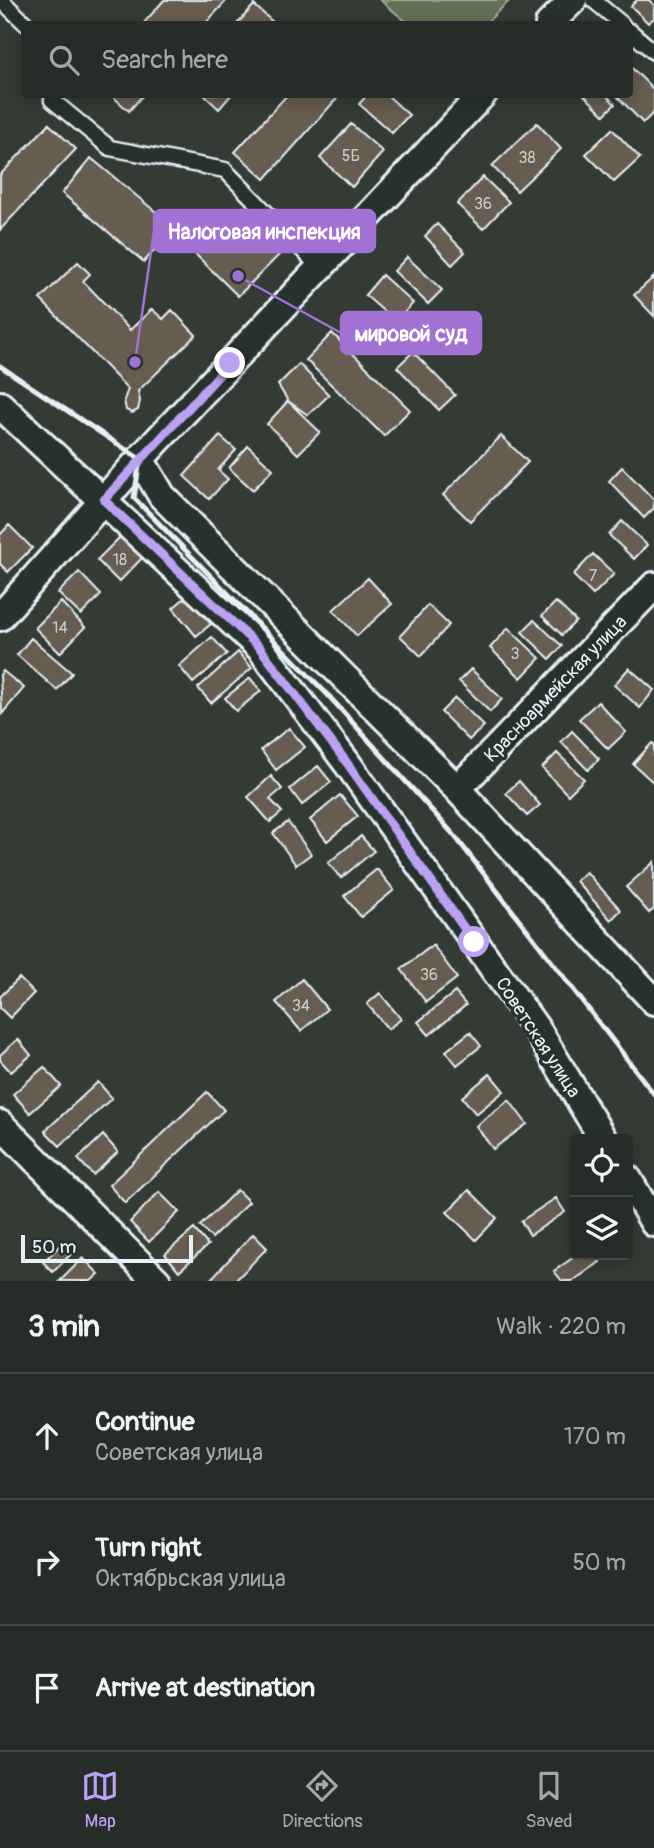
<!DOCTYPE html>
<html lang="en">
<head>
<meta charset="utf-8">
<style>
  body { margin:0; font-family:Pangolin,sans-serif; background:#2e342f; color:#f1f3f6 }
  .controls { position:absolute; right:21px; bottom:21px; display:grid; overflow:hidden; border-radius:7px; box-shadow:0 4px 18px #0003 }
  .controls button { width:63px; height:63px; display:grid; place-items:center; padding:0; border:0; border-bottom:2px solid #424844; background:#262c27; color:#f1f3f6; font:35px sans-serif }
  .scale { position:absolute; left:21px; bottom:18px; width:172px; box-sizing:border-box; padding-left:7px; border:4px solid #e8f1f8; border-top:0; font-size:19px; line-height:24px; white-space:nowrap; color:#e8f1f8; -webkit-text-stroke:5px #26332d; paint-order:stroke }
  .stop { position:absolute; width:21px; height:21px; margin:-16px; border:5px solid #bca0f2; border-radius:50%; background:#fff }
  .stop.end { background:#bca0f2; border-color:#fff; box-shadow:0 2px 7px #0008 }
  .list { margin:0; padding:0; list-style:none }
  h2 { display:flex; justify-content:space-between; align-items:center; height:91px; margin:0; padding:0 28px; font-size:30px }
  h2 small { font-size:23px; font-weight:400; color:#a4a7a7 }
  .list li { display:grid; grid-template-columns:46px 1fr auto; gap:21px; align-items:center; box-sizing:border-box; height:126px; padding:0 28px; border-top:2px solid #424844 }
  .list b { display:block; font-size:26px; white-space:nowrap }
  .list p { margin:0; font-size:23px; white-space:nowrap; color:#a4a7a7 }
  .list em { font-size:23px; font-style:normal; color:#a4a7a7 }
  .icon { flex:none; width:38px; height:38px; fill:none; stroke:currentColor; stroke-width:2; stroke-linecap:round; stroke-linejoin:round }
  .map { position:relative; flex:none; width:654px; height:1281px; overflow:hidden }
  .search { position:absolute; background:#262c27; box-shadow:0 4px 18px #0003; left:21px; right:21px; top:21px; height:77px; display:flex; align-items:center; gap:18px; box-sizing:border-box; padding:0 24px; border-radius:7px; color:#a4a7a7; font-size:26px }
  .sheet { height:469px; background:#262c27 }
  nav { display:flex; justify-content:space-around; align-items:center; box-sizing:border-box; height:98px; border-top:2px solid #424844; background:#262c27; font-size:19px; color:#a4a7a7 }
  nav a { display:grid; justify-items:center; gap:4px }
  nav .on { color:#bca0f2 }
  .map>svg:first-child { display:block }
  .green { fill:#627152; stroke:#a5b1a5; stroke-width:2 }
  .building { fill:#665b50; stroke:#e8f1f8; stroke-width:2 }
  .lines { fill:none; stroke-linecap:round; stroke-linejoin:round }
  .service-casing { stroke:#e8f1f8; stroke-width:19 }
  .minor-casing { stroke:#e8f1f8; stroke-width:32 }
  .service { stroke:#26332d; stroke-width:14 }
  .minor { stroke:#26332d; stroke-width:26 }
  .rail { stroke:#e8f1f8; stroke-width:5 }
  .route { stroke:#bca0f2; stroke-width:9 }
  .labels { text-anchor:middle; stroke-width:7; stroke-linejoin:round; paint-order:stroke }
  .number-label { font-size:16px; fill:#c8ccce }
  .street-label { font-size:19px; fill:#e8f1f8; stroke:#26332d }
  .leader { fill:none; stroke:#a171d3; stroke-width:2.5 }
  .callout-dot { fill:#a171d3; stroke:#26332d; stroke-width:2.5 }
  .callout { fill:#a171d3; stroke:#a171d3; stroke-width:2.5 }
  .callout-label { font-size:21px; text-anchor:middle; font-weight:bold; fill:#fff }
</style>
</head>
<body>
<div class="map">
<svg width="654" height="1281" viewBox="0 0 654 1281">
  <rect width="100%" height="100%" fill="#333b34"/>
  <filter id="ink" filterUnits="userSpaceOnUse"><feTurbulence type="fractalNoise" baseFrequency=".0143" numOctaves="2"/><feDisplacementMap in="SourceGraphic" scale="14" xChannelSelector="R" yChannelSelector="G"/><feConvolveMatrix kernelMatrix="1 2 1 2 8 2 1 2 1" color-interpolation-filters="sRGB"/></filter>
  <g filter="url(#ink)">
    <!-- green -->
    <path class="green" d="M380 0H510L485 24H409Z"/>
    <!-- building -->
    <path class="building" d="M164 0H227L205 24H143Z
      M637 0H649L654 5V18L648 23 631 6Z
      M254 5 275 24H237Z
      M630 66 654 90V112L643 123 615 94H630Z
      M110 94H144L129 111Z
      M203 94H232L219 109Z
      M288 94H341L265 179 235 152Z
      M368 94H386L409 115 392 133 359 104Z
      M583 94H605L615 104 604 115Z
      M537 123 561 149 517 191 492 166Z
      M49 124 76 149 0 230V175Z
      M351 124 383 152 352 187 320 158Z
      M612 129 640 158 614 182 586 154Z
      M91 158 174 227 144 262 62 193Z
      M483 177 509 202 483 229 457 204Z
      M224 219 236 231 245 221 279 255 238 296 192 251Z
      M437 224 465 252 452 265 425 236Z
      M407 257 442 290 428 304 394 271Z
      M78 262 90 274 83 281 130 330 152 309 163 319 172 310 196 335 138 391 140 401 138 410 132 413 126 410 124 400 128 389 40 299Z
      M382 275 413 303 396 322 365 295Z
      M654 277V316L634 295Z
      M332 333 410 410 384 436 306 360Z
      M413 352 455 395 439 410 397 367Z
      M299 364 329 395 308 415 288 401 278 385Z
      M288 401 320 432 298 454 267 424Z
      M220 436 236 450 218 470 228 479 209 499 184 476Z
      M501 436 528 462 470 521 443 495Z
      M248 446 273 469 253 490 229 468Z
      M622 467 654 500V508L644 518 609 481Z
      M622 521 647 545 634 559 609 535Z
      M9 525 32 548 8 572 0 564V535Z
      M121 536 143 557 119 582 97 560Z
      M593 554 614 574 593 595 573 575Z
      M79 572 101 595 81 615 58 593Z
      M368 578 392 604 357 636 333 610Z
      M187 596 211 624 196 636 173 608Z
      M61 602 85 627 60 653 35 628Z
      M556 602 576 621 562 635 542 616Z
      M428 605 449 625 421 656 400 636Z
      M534 620 562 646 550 659 522 632Z
      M508 628 540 658 521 678 490 648Z
      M212 637 227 654 193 683 179 666Z
      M31 638 72 673 57 690 17 655Z
      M238 652 252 668 211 703 198 688Z
      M629 668 654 690 640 708 614 685Z
      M471 669 502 699 490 712 459 681Z
      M3 671 24 688 2 714 0 675Z
      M250 678 261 691 236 711 225 698Z
      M455 698 484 726 469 740 441 712Z
      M598 702 626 732 608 749 579 719Z
      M289 728 305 747 276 770 261 750Z
      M572 731 599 759 588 770 561 742Z
      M652 743 654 744V783L633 764Z
      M557 753 584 779 568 795 542 768Z
      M318 766 331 782 302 805 290 789Z
      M271 776 282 789 270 799 282 812 270 822 248 797Z
      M519 781 540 805 527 816 506 793Z
      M340 795 358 816 327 841 310 820Z
      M288 822 311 854 296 865 273 833Z
      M361 836 374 851 341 878 328 863Z
      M654 862V909L649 913 626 887Z
      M377 869 394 890 361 917 344 896Z
      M586 872 621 910 611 920 576 881Z
      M433 945 457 978 426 1002 401 969Z
      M19 978 34 993 10 1018 0 1008V997Z
      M302 979 327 1009 301 1031 276 1002Z
      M455 992 466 1005 429 1035 418 1022Z
      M380 993 401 1019 388 1029 367 1004Z
      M470 1032 481 1046 457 1065 446 1051Z
      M18 1039 31 1055 11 1072 0 1060V1055Z
      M44 1067 61 1086 30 1113 13 1094Z
      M490 1074 504 1091 476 1114 462 1097Z
      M98 1082 112 1098 60 1146 45 1131Z
      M207 1092 224 1110 125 1203 109 1185Z
      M509 1100 527 1124 493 1149 476 1126Z
      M103 1135 118 1152 93 1175 78 1159Z
      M237 1190 249 1202 212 1238 200 1226Z
      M469 1190 497 1218 476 1240 447 1212Z
      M159 1192 179 1212 149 1242 130 1222Z
      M556 1198 565 1212 530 1235 521 1221Z
      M194 1229 208 1245 179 1271 165 1254Z
      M253 1234 267 1248 235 1281H209Z
      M64 1241 74 1251 53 1272 43 1262Z
      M577 1255H595L600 1262 573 1281H562L554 1271Z
      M83 1258 99 1274 91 1281H60Z"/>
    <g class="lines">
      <!-- service casing -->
      <g class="service-casing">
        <path id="service" d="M1 0 26 24
          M593 0 622 24
          M630 31 654 52
          M54 94 52 100 110 148 225 170 320 268"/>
      </g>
      <!-- minor casing -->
      <g class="minor-casing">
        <path id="minor" d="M549 24 573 0
          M0 405 260 648 347 763 538 1031 603 1139
          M140 459 162 496 457 789 654 1001
          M0 617 140 459 483 94
          M457 789 654 586
          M0 1124 157 1281
          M628 1179 654 1223"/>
      </g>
      <!-- service -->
      <use href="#service" class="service"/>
      <!-- minor -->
      <use href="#minor" class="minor"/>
      <!-- rail -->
      <path class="rail" d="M0 366 140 459 134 498 326 693 454 835 654 1094"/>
    </g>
  </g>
  <g class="lines" filter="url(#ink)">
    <!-- route -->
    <path class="route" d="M230 363 104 500 260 648 347 763 474 942"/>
  </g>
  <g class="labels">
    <!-- number labels -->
    <g class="number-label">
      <text x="351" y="161">5Б</text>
      <text x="527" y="163">38</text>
      <text x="483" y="209">36</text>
      <text x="120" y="565">18</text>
      <text x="593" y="581">7</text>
      <text x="60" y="633">14</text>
      <text x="515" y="659">3</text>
      <text x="429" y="980">36</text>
      <text x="301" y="1011">34</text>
    </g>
    <!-- street labels -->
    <g class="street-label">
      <text transform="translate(555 688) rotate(-46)" y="7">Красноармейская улица</text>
      <text transform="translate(539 1037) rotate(57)" y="7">Советская улица</text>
    </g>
  </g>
  <!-- callouts -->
  <path class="leader" d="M135 362L154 231M238 276L341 333"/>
  <g class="callout-dot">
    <circle cx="135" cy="362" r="7"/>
    <circle cx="238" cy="276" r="7"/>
  </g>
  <g class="callout">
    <rect x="154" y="210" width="221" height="42" rx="7"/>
    <rect x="341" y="312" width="140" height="42" rx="7"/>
  </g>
  <g class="callout-label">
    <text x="264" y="239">Налоговая инспекция</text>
    <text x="411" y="341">мировой суд</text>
  </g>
</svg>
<div class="controls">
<button><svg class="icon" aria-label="locate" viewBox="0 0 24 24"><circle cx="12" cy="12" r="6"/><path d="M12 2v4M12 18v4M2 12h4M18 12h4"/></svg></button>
<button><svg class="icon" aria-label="layers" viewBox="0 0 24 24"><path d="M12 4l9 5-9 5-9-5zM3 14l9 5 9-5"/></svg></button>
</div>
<div class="scale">50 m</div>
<div class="stop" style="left:474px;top:942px"></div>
<div class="stop end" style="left:230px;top:363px"></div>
<div class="search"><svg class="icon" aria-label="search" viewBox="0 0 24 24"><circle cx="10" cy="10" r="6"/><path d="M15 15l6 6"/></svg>Search here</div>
</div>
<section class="sheet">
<h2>3 min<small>Walk · 220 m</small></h2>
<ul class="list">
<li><svg class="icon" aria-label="ahead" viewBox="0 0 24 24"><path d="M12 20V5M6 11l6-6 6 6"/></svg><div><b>Continue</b><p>Советская улица</p></div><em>170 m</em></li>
<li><svg class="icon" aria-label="right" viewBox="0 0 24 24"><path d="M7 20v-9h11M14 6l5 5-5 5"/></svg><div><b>Turn right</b><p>Октябрьская улица</p></div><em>50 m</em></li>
<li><svg class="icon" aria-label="arrive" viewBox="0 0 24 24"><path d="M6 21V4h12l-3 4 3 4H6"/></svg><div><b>Arrive at destination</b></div></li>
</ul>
</section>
<nav>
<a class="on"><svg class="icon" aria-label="map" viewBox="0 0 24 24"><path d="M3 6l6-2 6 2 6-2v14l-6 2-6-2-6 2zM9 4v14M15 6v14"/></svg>Map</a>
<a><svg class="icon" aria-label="directions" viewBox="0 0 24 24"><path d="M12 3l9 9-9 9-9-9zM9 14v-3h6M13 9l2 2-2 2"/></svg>Directions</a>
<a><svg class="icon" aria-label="saved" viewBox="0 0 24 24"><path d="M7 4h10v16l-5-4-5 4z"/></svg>Saved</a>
</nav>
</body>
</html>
